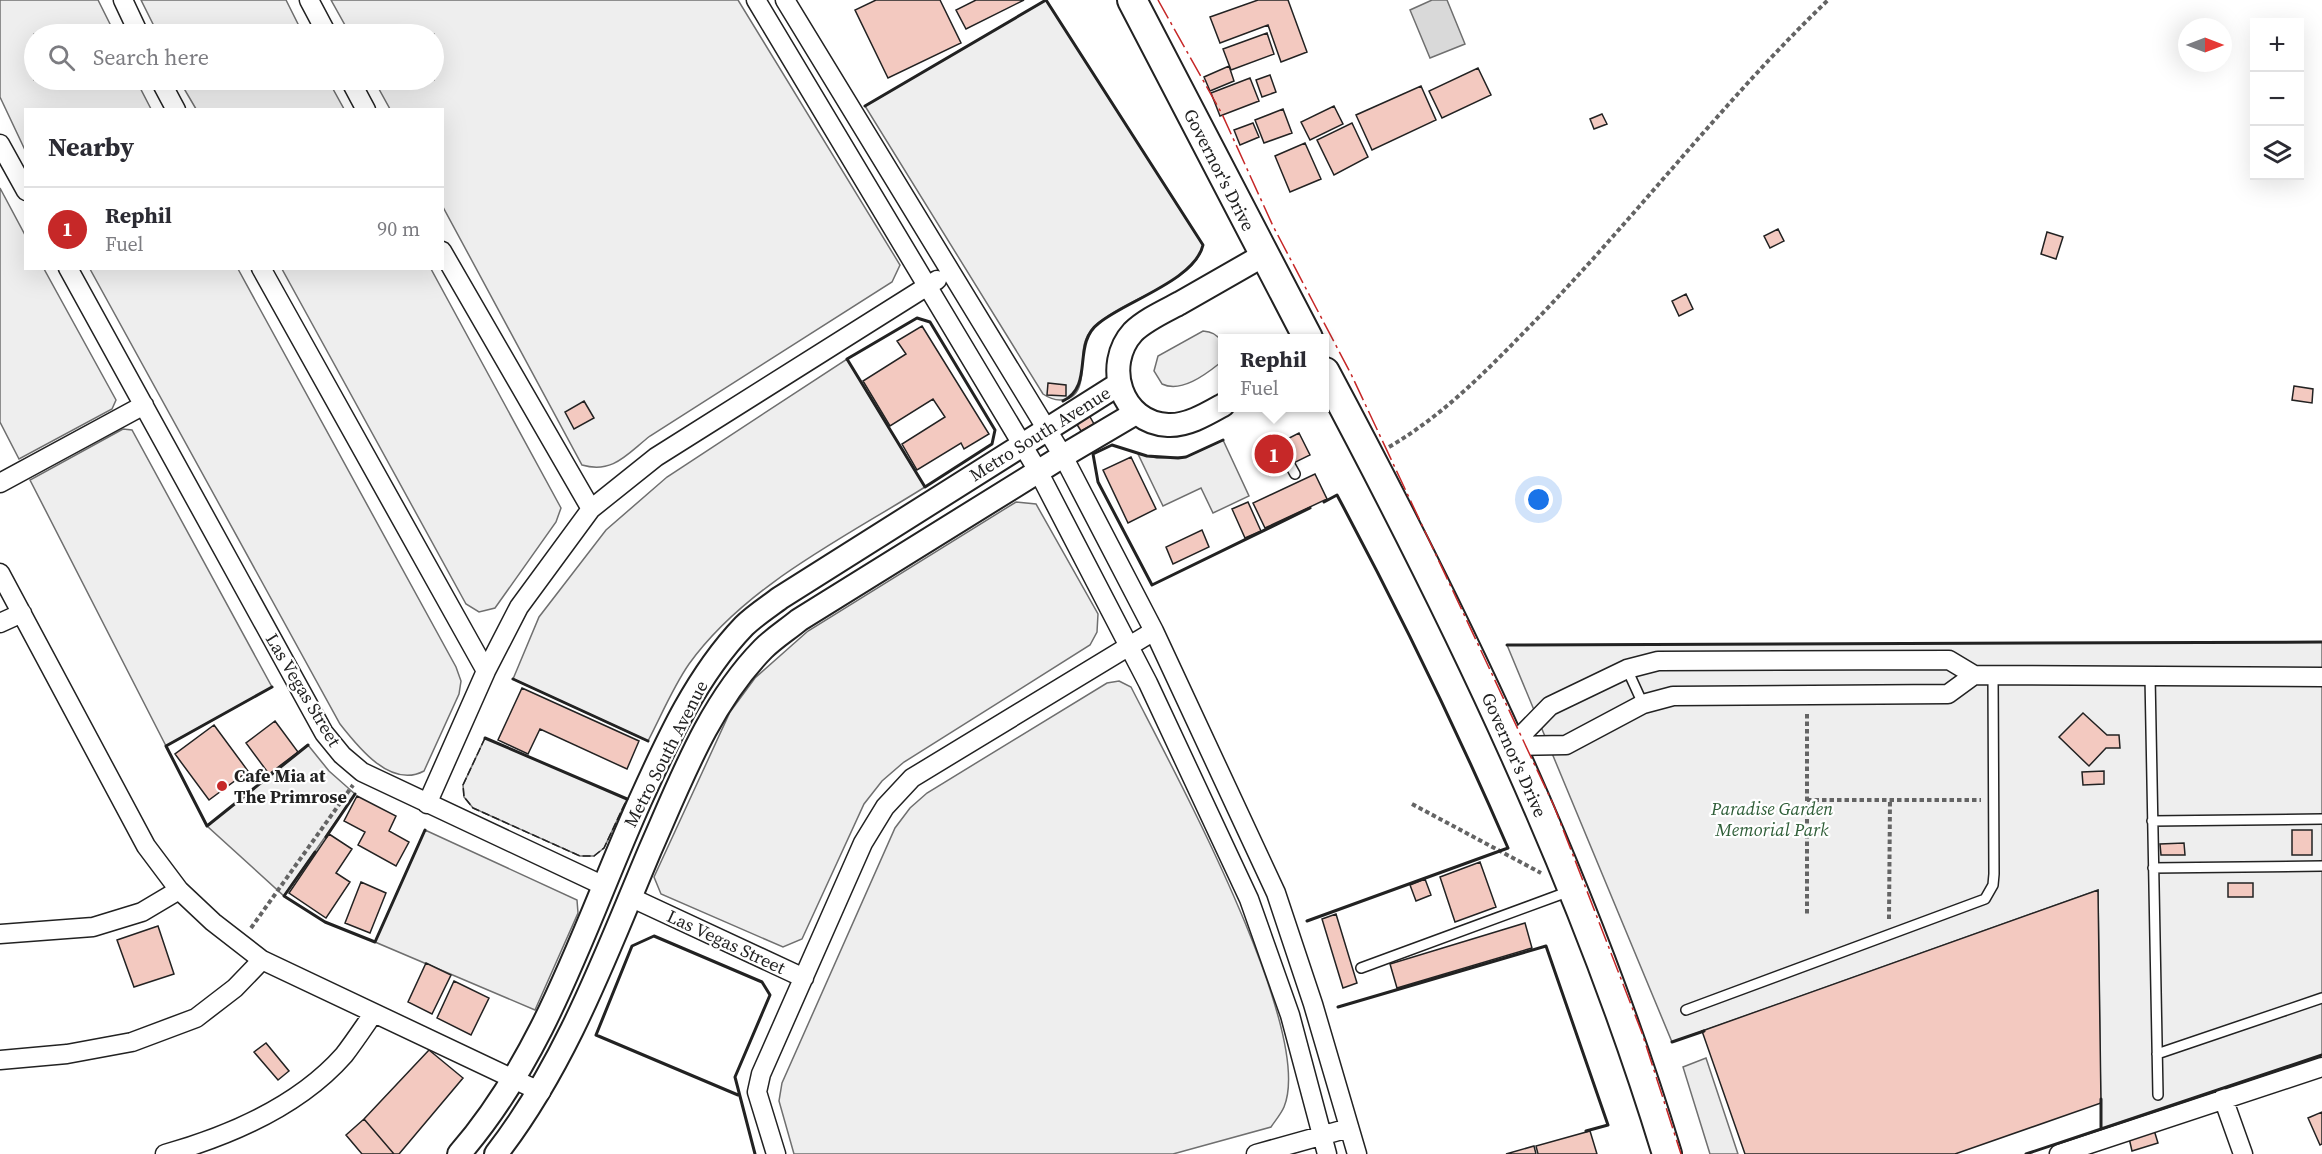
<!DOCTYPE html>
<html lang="en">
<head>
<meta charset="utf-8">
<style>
  body { margin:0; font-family:"Source Serif 4",serif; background:#f2f2f3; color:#2b2b33 }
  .controls { position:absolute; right:18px; top:18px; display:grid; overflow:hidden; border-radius:0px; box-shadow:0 6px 24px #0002 }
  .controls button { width:54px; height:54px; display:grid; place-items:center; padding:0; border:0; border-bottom:2px solid #e1e1e2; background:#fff; color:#2b2b33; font:30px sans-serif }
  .compass { position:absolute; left:2178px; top:18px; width:54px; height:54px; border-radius:50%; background:#fff; box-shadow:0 6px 24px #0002; rotate:90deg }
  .you { position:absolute; left:1539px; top:500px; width:21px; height:21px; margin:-15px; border:4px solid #fff; border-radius:50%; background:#1a73e8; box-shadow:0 0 0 9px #1a73e833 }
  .badge { display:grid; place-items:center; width:39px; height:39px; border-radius:50%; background:#c62828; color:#fff; font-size:20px; font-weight:700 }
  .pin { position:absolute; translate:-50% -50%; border:3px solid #fff; box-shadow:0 2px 6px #0006 }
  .popup { position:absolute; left:1218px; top:334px; width:111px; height:78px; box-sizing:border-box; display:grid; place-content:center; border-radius:0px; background:#fff; filter:drop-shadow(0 2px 4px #0005); font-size:20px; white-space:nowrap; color:#7c7c81 }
  .popup b { font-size:22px; color:#2b2b33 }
  .popup::after { content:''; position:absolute; left:50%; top:100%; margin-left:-12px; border:12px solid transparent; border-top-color:#fff }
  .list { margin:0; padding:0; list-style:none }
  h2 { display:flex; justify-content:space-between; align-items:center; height:78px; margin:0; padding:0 24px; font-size:26px }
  h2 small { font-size:20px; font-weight:400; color:#7c7c81 }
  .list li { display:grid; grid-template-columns:39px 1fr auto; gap:18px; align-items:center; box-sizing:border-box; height:84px; padding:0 24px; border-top:2px solid #e1e1e2 }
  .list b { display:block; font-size:22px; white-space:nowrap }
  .list p { margin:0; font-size:20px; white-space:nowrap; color:#7c7c81 }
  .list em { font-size:20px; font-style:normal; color:#7c7c81 }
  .icon { flex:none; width:33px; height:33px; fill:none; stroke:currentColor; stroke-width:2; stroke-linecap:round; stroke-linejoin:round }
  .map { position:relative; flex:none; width:2322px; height:1154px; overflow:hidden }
  .search { position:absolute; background:#fff; box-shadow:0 6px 24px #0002; left:24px; top:24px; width:420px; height:66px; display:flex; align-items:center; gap:15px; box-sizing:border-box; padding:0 21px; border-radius:33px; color:#7c7c81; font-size:22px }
  .panel { position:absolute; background:#fff; box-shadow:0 6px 24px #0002; left:24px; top:108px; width:420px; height:162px; border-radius:0px }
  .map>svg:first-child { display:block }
  .green { fill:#eee; stroke:#6f6f6f; stroke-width:1.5 }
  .parking { fill:#ededed; stroke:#6f6f6f; stroke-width:1.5 }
  .water { fill:#d9d9d9; stroke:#6f6f6f; stroke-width:1.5 }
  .building { fill:#f3c9c0; stroke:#222; stroke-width:1.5 }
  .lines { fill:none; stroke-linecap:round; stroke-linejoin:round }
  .service-casing { stroke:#222; stroke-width:12 }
  .minor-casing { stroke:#222; stroke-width:21 }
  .tertiary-casing { stroke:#222; stroke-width:26 }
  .primary-casing { stroke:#222; stroke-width:32 }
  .path { stroke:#646464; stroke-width:4; stroke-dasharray:4.5 3; stroke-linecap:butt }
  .service { stroke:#fff; stroke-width:9 }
  .minor { stroke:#fff; stroke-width:18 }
  .tertiary { stroke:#fff; stroke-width:22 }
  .primary { stroke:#fff; stroke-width:28 }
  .fence { stroke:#222; stroke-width:1.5; stroke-dasharray:8 3; stroke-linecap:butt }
  .wall { stroke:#222; stroke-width:3 }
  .power { stroke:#c62828; stroke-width:1.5; stroke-dasharray:21 4.5 3 4.5; stroke-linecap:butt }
  .poi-dot { fill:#c62828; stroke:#fff; stroke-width:2 }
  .labels { text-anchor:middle; stroke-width:4.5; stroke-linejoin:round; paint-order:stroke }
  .street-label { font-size:18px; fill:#222; stroke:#fff }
  .poi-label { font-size:18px; font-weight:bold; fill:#222; stroke:#fff; text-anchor:start }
  .park-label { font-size:18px; font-style:italic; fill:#2f5e38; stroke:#fff }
</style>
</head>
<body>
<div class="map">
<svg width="2322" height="1154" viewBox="0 0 2322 1154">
  <rect width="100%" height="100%" fill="#fff"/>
  <!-- green -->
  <path class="green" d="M0 0H98L115 34H34V80H136L151 109 26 110 25 150 0 97Z
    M141 0H286L303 34H158Z
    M331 0H738L900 265 892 282 650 436C627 454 613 474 582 465L443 207 442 110 390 109 374 80H434V34H350Z
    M1046 0 1203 245C1195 284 1121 299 1094 327 1077 344 1086 364 1080 384 1075 403 1056 403 1043 394L865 106Z
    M179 80H328L344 109H196Z
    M0 188 25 235 26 268 44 269 116 400 112 409 19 459 0 422Z
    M90 269H238L456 667 461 681 459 694 424 771C391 789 358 747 340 724Z
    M282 269H431L561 508 556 522 495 608 479 612 466 604Z
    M1203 331C1220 332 1229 347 1220 363 1205 375 1181 393 1162 384L1154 371 1158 356Z
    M847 359 925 487C844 538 746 585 689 664 673 687 661 716 648 741L513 679 539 617 606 530 667 477Z
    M123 429 132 430 272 687 166 746 30 480Z
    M1016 502 1036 504 1098 614 1097 632 1090 645 904 762 882 781 864 804 802 939 783 947 661 894 654 877 730 712 755 678 808 631Z
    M2322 642V1055L2101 1129 2098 890 1672 1042 1507 645Z
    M1119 681 1131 687C1170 764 1316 1030 1284 1107 1281 1114 1275 1121 1271 1127L1173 1154H794L779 1101 782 1083 895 828 910 808 927 793 1107 683Z
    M485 738 627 799 604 848 594 856H580L473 808 464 797 463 785Z
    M308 745 329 771 355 794 284 896 207 826Z
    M425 830 577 900 578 913 535 1010 375 942Z"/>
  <!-- parking -->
  <path class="parking" d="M1223 440 1249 496 1213 513 1201 488 1163 506 1138 454 1157 458 1186 457Z
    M1706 1058 1738 1154H1710L1683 1067Z"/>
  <!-- water -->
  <path class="water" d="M1432 0H1447L1465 44 1430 58 1410 10Z"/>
  <!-- building -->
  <path class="building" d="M876 0H940L961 43 888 78 855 10Z
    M976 0H1024L966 29 956 10Z
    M1258 0H1288L1307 52 1281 62 1268 25 1220 43 1210 17Z
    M1267 33 1274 54 1231 70 1223 49Z
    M1229 66 1234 81 1210 91 1204 77Z
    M1478 68 1491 95 1442 118 1429 91Z
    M1270 75 1276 92 1262 97 1256 80Z
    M1250 78 1259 101 1220 116 1211 93Z
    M1421 86 1436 120 1372 150 1356 115Z
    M1334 106 1343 124 1310 140 1301 122Z
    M1283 109 1292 133 1264 143 1255 120Z
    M1602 114 1607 124 1594 129 1590 119Z
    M1253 123 1259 137 1240 145 1234 130Z
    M1352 123 1368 157 1334 175 1317 140Z
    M1305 143 1321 179 1290 192 1275 156Z
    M1778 229 1784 241 1770 248 1764 236Z
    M2047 232 2063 237 2056 259 2041 254Z
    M1686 294 1693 309 1679 316 1672 301Z
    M922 326 989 434 964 449 961 443 917 470 902 444 945 417 933 399 890 426 863 381 906 354 897 341Z
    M1048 383 1066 385V396L1047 395Z
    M2294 386 2313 389 2312 403 2292 400Z
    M584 401 594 418 574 429 565 412Z
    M1089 415 1094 424 1081 431 1076 423Z
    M1299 433 1310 455 1269 475 1258 454Z
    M1131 457 1156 509 1128 523 1103 470Z
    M1315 474 1327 499 1265 528 1253 503Z
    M1248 502 1261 531 1245 538 1232 509Z
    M1202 530 1209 547 1173 564 1166 547Z
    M522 688 639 741 627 769 540 729 528 754 498 740Z
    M2083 713 2107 735H2119L2120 748H2106L2089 766 2059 737Z
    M275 721 298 752 269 774 246 743Z
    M214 725 248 771 209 800 175 754Z
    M2104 771V784L2083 785 2082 772Z
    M357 796 396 816 389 831 409 842 396 866 358 845 365 832 344 821Z
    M2292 830H2312V855H2292Z
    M329 834 352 849 336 873 350 882 326 918 289 893Z
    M2184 843 2185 855H2161L2160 844Z
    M1480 862 1496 907 1455 922 1440 877Z
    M1425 879 1431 895 1416 901 1410 885Z
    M361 882 386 893 370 933 345 923Z
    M2228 883H2253V897H2228Z
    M2098 890 2101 1103 1955 1154H1745L1702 1031Z
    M1336 914 1357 983 1343 988 1322 919Z
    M1525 923 1532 948 1397 988 1390 964Z
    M158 926 174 974 134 987 117 940Z
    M426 963 451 975 432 1014 408 1002Z
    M454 981 489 998 471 1035 437 1018Z
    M266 1043 289 1071 278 1080 254 1052Z
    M429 1050 463 1078 399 1154H394L364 1119Z
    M2322 1112V1144L2320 1145 2308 1118Z
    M364 1119 394 1154H362L346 1135Z
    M2154 1130 2158 1143 2132 1151 2129 1138Z
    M1590 1131 1597 1154H1538L1536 1146Z
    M1534 1146 1536 1154H1506Z"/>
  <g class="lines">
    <!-- service casing -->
    <g class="service-casing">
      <path id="service" d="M1290 465 1295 474
        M1627 669 1643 704
        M2150 676 2158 1095
        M2152 821 2322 819
        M2153 868 2322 866
        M1361 968 1570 891
        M1686 1010 1985 899 1993 885 1994 874 1993 675
        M2157 1054 2322 998"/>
    </g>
    <!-- minor casing -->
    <g class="minor-casing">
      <path id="minor" d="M123 0 139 34
        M309 0 327 34
        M756 0 1038 471 1148 683 1249 899 1290 1015 1327 1154
        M785 0 1063 456 1154 631 1276 893 1313 1004 1357 1154
        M160 80 176 110
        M350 80 366 110
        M0 144 26 191
        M442 251 591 509
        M68 268 324 733 342 755 362 772 602 885
        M261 268 486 671
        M0 483 144 405
        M0 573 146 846 179 890 213 922 262 960 541 1092
        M0 623 22 613
        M1511 746 1550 706 1627 669 1658 661 1949 660 1974 675 2322 677
        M1511 746 1566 745 1643 704 1673 696 1948 694 1974 675
        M427 804 486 671 519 607 591 509 656 457 937 280
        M630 897 804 978
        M0 934 93 927 142 912 179 890
        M0 1060 67 1054 132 1042 196 1018 235 988 262 960
        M2223 1098 2243 1154
        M165 1154C229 1136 299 1106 344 1055 354 1042 364 1027 373 1014
        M776 1154 757 1092 761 1074 863 843 885 807 912 778 1154 631
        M1256 1154 1349 1128
        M2059 1154 2322 1067"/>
    </g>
    <!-- tertiary casing -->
    <g class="tertiary-casing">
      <path id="tertiary" d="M1223 405C1207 414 1187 426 1168 425 1121 423 1103 365 1133 332 1145 320 1165 311 1180 303 1208 287 1236 271 1264 255
        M459 1154C547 1053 586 921 640 801 668 739 697 675 744 626 754 616 768 607 780 598L1119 384
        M496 1154C566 1064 606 954 650 850 681 780 709 704 763 649 774 638 787 630 799 620L1063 456 1134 414"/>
    </g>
    <!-- primary casing -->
    <g class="primary-casing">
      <path id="primary" d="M1132 0 1308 338
        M1325 372C1459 623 1584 881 1667 1154"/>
    </g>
    <!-- path -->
    <path class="path" d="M1389 447C1447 413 1490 367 1536 320 1637 216 1724 100 1828 0
      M1807 714V915
      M1807 800H1981
      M1412 804 1541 873
      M1889 919 1890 800
      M251 928 353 785"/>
    <!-- service -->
    <use href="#service" class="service"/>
    <!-- minor -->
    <use href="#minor" class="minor"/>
    <!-- tertiary -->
    <use href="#tertiary" class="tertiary"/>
    <!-- primary -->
    <use href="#primary" class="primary"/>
    <!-- fence -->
    <path class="fence" d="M485 738 463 785 464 797 473 808 580 856H594L604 848 627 799"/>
    <!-- wall -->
    <path class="wall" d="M865 106 1046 0 1203 245C1195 280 1126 301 1099 323 1071 344 1095 385 1063 401
      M917 318 930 322 995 430 992 444 925 487 847 359Z
      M1223 440 1186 457 1178 458 1147 456 1112 445 1093 454 1098 482 1152 585 1310 508
      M1507 645 2322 642
      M513 679 648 741
      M272 687 166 746 207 826 308 745
      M485 738 627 799
      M326 837 355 794
      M315 852 284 896 325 922 375 942 425 830
      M1307 921 1508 848C1456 728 1399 611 1337 495L1324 502
      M1338 1007 1546 946 1608 1125 1586 1131
      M1672 1042 1704 1031
      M738 1095 596 1035 632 946 654 936 762 982 770 995 735 1077 755 1154
      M2101 1099V1129
      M2026 1154 2322 1055"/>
    <!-- power -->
    <path class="power" d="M1158 0 1222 114 1273 226 1351 374 1554 806 1642 1033 1681 1154"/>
  </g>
  <!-- markers -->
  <circle class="poi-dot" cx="222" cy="786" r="6"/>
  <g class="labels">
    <!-- street labels -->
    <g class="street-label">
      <text transform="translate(1219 170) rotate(63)" y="6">Governor's Drive</text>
      <text transform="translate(1040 434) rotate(-32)" y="6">Metro South Avenue</text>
      <text transform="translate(303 690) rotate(59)" y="6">Las Vegas Street</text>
      <text transform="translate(666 754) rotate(-63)" y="6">Metro South Avenue</text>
      <text transform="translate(1514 755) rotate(66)" y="6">Governor's Drive</text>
      <text transform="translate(726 942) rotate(25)" y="6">Las Vegas Street</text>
    </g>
    <!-- poi labels -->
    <g class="poi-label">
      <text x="234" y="782">Cafe Mia at<tspan x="234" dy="21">The Primrose</tspan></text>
    </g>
    <!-- park labels -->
    <g class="park-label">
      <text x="1772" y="815">Paradise Garden<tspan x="1772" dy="21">Memorial Park</tspan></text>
    </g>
  </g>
</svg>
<div class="controls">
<button>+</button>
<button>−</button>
<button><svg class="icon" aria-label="layers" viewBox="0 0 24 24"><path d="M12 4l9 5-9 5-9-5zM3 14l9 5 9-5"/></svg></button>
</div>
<svg class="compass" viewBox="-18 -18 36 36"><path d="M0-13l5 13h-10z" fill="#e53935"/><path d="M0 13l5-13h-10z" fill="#7c7c81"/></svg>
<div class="you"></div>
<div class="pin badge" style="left:1274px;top:454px">1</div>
<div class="popup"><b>Rephil</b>Fuel</div>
<div class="search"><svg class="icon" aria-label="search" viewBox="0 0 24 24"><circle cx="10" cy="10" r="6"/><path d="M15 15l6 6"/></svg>Search here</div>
<section class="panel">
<h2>Nearby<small></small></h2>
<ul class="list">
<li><span class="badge">1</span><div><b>Rephil</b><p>Fuel</p></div><em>90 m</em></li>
</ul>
</section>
</div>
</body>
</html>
